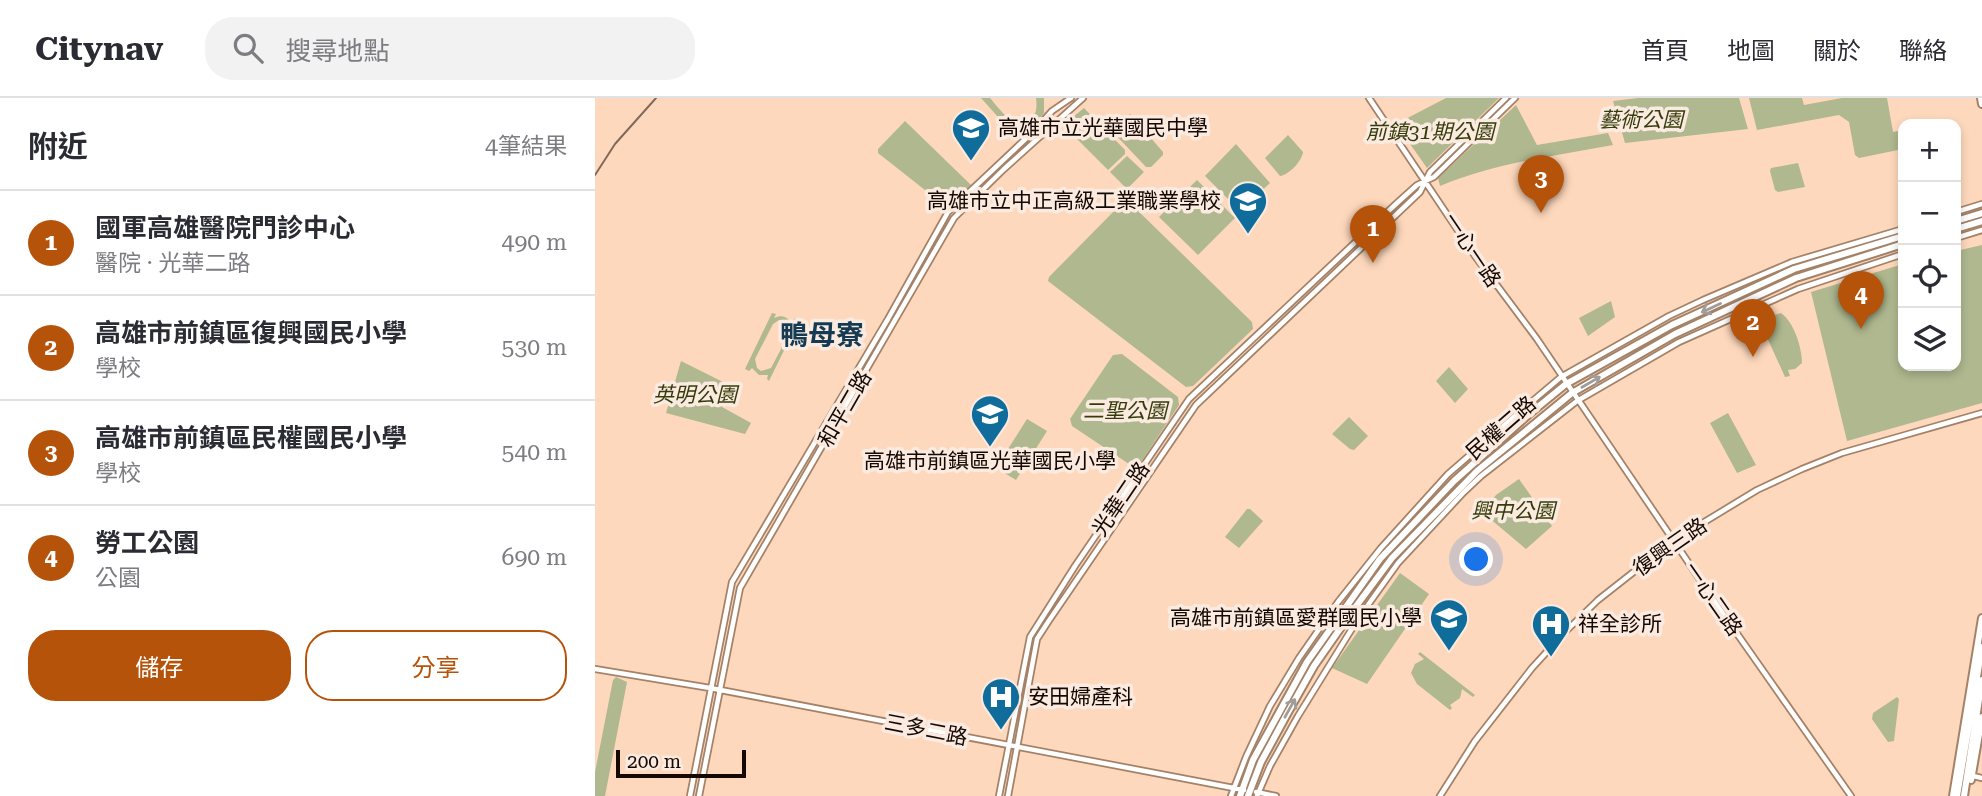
<!DOCTYPE html>
<html lang="zh-TW">
<head>
<meta charset="utf-8">
<style>
  body { margin:0; font-family:"Roboto Serif","Noto Sans TC",serif; background:#f2f2f3; color:#2b2b33 }
  .controls { position:absolute; right:21px; top:21px; display:grid; overflow:hidden; border-radius:14px; box-shadow:0 4px 10px #0003 }
  .controls button { width:63px; height:63px; display:grid; place-items:center; padding:0; border:0; border-bottom:2px solid #e1e1e2; background:#fff; color:#2b2b33; font:35px sans-serif }
  .scale { position:absolute; left:21px; bottom:18px; width:130px; box-sizing:border-box; padding-left:7px; border:4px solid #140802; border-top:0; font-size:19px; line-height:24px; white-space:nowrap; color:#140802; -webkit-text-stroke:5px #faeadf; paint-order:stroke }
  .you { position:absolute; left:882px; top:462px; width:24px; height:24px; margin:-18px; border:5px solid #fff; border-radius:50%; background:#1a73e8; box-shadow:0 0 0 10px #1a73e833 }
  .badge { display:grid; place-items:center; width:46px; height:46px; border-radius:50%; background:#b45309; color:#fff; font-size:23px; font-weight:700 }
  .pin { position:absolute; translate:-50% -58px; filter:drop-shadow(0 2px 4px #0008) }
  .pin::after { content:''; position:absolute; top:37px; width:24px; height:21px; background:inherit; clip-path:polygon(0 0,100% 0,50% 100%) }
  .list { margin:0; padding:0; list-style:none }
  h2 { display:flex; justify-content:space-between; align-items:center; height:91px; margin:0; padding:0 28px; font-size:30px }
  h2 small { font-size:23px; font-weight:400; color:#7c7c81 }
  .list li { display:grid; grid-template-columns:46px 1fr auto; gap:21px; align-items:center; box-sizing:border-box; height:105px; padding:0 28px; border-top:2px solid #e1e1e2 }
  .list b { display:block; font-size:26px; white-space:nowrap }
  .list p { margin:0; font-size:23px; white-space:nowrap; color:#7c7c81 }
  .list em { font-size:23px; font-style:normal; color:#7c7c81 }
  .actions { display:flex; gap:14px; padding:21px 28px }
  .actions a { flex:1; padding:16px 0; border:2px solid #b45309; border-radius:28px; text-align:center; font-size:24px; color:#b45309 }
  .actions .main { background:#b45309; color:#fff }
  .icon { flex:none; width:38px; height:38px; fill:none; stroke:currentColor; stroke-width:2; stroke-linecap:round; stroke-linejoin:round }
  .map { position:relative; flex:none; width:1387px; height:698px; overflow:hidden }
  header { display:flex; align-items:center; gap:42px; box-sizing:border-box; height:98px; padding:0 35px; background:#fff; border-bottom:2px solid #e1e1e2 }
  header strong { font-size:33px }
  nav { display:flex; gap:38px; margin-inline-start:auto; font-size:24px }
  .search { width:490px; height:63px; background:#f2f2f3; display:flex; align-items:center; gap:18px; box-sizing:border-box; padding:0 24px; border-radius:28px; color:#7c7c81; font-size:26px }
  main { display:flex }
  aside { flex:1; background:#fff }
  .map>svg:first-child { display:block }
  .green { fill:#afb88f; fill-rule:evenodd }
  .lines { fill:none; stroke-linecap:round; stroke-linejoin:round }
  .minor-casing { stroke:#a48268; stroke-width:8 }
  .major-casing { stroke:#a48268; stroke-width:10 }
  .minor { stroke:#fff; stroke-width:4.5 }
  .major { stroke:#fff; stroke-width:6 }
  .tram { stroke:#816959; stroke-width:2 }
  .oneway { stroke:#a19c9a }
  .labels { text-anchor:middle; stroke-width:7; stroke-linejoin:round; paint-order:stroke }
  .park-label { font-size:21px; font-style:italic; fill:#343c0b; stroke:#faeadf }
  .poi-label { font-size:21px; fill:#140802; stroke:#faeadf; text-anchor:start }
  .street-label { font-size:21px; fill:#140802; stroke:#faeadf }
  .district-label { font-size:28px; font-weight:bold; fill:#143b53; stroke:#faeadf }
</style>
</head>
<body>
<header>
<strong>Citynav</strong>
<div class="search"><svg class="icon" aria-label="search" viewBox="0 0 24 24"><circle cx="10" cy="10" r="6"/><path d="M15 15l6 6"/></svg>搜尋地點</div>
<nav><a>首頁</a><a>地圖</a><a>關於</a><a>聯絡</a></nav>
</header>
<main>
<aside>
<h2>附近<small>4筆結果</small></h2>
<ul class="list">
<li><span class="badge">1</span><div><b>國軍高雄醫院門診中心</b><p>醫院 · 光華二路</p></div><em>490 m</em></li>
<li><span class="badge">2</span><div><b>高雄市前鎮區復興國民小學</b><p>學校</p></div><em>530 m</em></li>
<li><span class="badge">3</span><div><b>高雄市前鎮區民權國民小學</b><p>學校</p></div><em>540 m</em></li>
<li><span class="badge">4</span><div><b>勞工公園</b><p>公園</p></div><em>690 m</em></li>
</ul>
<div class="actions"><a class="main">儲存</a><a>分享</a></div>
</aside>
<div class="map">
<svg width="1387" height="698" viewBox="0 0 1387 698">
  <rect width="100%" height="100%" fill="#fed8bc"/>
  <!-- green -->
  <path class="green" d="M386 0H395C403 9 422 37 436 22 442 15 442 8 441 0H449V15L437 30 426 32 428 34 422 40Z
    M851 0H904L832 70 801 26Z
    M1043 0H1144L1153 31 1030 45 1018 3Z
    M1154 0H1207L1209 7 1247 0H1292L1298 34 1308 32V51L1264 60 1260 57 1254 24 1244 17 1162 32Z
    M921 7 942 47 1013 35 1018 47C959 58 900 65 845 88L843 80Z
    M489 10 530 52V56L513 72 468 27Z
    M535 16 568 54V57L556 69H551L517 33 518 29Z
    M310 23 376 87 355 108 349 107 283 55V51Z
    M693 37 708 54C707 63 694 77 685 78L670 60Z
    M641 46 675 85 645 113 610 78Z
    M532 58 549 74 532 91 515 74Z
    M1203 65 1210 89 1183 94 1180 92 1175 73 1176 70Z
    M602 82 640 120 603 157 564 119Z
    M537 107 657 224 658 231 598 288 591 289 453 183 454 179 524 108Z
    M1387 147V305L1252 343 1216 194 1308 166V268H1361V153Z
    M1016 203 1020 219 993 238 984 220Z
    M177 215 181 216 179 220C188 216 192 219 197 226L200 220 204 222 174 283 172 281 173 277H164L157 270 154 273 150 271ZM184 222 191 225 195 234 176 270 166 273 162 270 160 261 178 226Z
    M1186 215C1199 224 1207 250 1207 265L1200 271 1193 272 1195 278 1190 279 1165 224 1170 223 1173 219Z
    M527 256 583 299 584 307 544 367 537 368 477 328 475 321 518 257Z
    M86 263 136 288 127 309 156 325 150 336 71 315Z
    M854 269 873 291 860 305 841 283Z
    M1133 315 1161 367 1142 375 1115 325Z
    M754 319 773 338 759 352 755 351 737 336Z
    M432 321 452 333 421 382 401 370Z
    M924 381 957 428 931 451 887 414 901 397Z
    M652 411H655L668 423 644 450 630 439Z
    M805 475 834 496 772 586 737 570Z
    M825 554 880 597 878 599 867 591 865 600 855 607 857 610 855 612 822 586 816 575 820 566 829 561 823 556Z
    M21 579 32 584 10 698H0V674L18 582Z
    M1302 599 1304 601 1299 643 1293 644 1277 621 1278 615Z"/>
  <g class="lines">
    <!-- minor casing -->
    <g class="minor-casing">
      <path id="minor" d="M774 0 880 158 942 241 1131 520 1256 698
        M1361 114 1387 106
        M1361 140 1387 132
        M0 571 115 590 649 692
        M1374 677 1387 680
        M661 694 681 698
        M95 698 137 484 293 221 353 114 439 33 457 13 476 0
        M104 698 145 490 359 120 409 71 488 0
        M404 698 435 539 480 468 594 301 802 105 822 87 839 79 920 0
        M413 698 442 541 453 524 601 307 825 94 835 74 911 0
        M636 698 651 659 675 608 704 560 743 504 786 450 853 376 928 311 966 279 1074 218 1108 202 1197 164 1308 131
        M662 698 675 668 703 618 763 521 803 465 869 394 886 378 982 303 1084 244 1203 191 1308 156
        M845 698 880 643 937 570 969 535 1003 502 1078 443 1162 392 1207 371 1247 355 1387 315"/>
    </g>
    <!-- major casing -->
    <g class="major-casing">
      <path id="major" d="M1386 0 1387 6
        M1361 123 1387 115
        M1361 131 1387 123
        M1376 682 1387 619
        M645 698 658 662 712 564 785 461 859 383 933 317 971 286 1077 227 1199 171 1308 138
        M653 698 666 664 692 616 719 568 756 515 797 460 882 373 977 295 1080 236 1201 180 1308 146
        M1358 698 1387 520
        M1362 698 1387 549
        M1369 698 1387 582"/>
    </g>
    <!-- minor -->
    <use href="#minor" class="minor"/>
    <!-- major -->
    <use href="#major" class="major"/>
    <!-- tram -->
    <path class="tram" d="M0 77 20 46 61 0"/>
  </g>
  <!-- one-way arrows -->
  <defs><path id="oneway-shaft" d="M-6 0H5M1.5-3L5.5 0L1.5 3" fill="none" stroke-width="1.6" stroke-linecap="round" stroke-linejoin="round" transform="scale(1.75)"/></defs>
  <g class="oneway">
    <use href="#oneway-shaft" transform="translate(1116 210) rotate(155)"/>
    <use href="#oneway-shaft" transform="translate(996 284) rotate(-30)"/>
    <use href="#oneway-shaft" transform="translate(695 610) rotate(-61)"/>
  </g>
  <!-- icons -->
  <defs>
    <g id="school-pin" transform="scale(2.0125)"><path d="M0 17L-7.5 6A9.5 9.5 0 1 1 7.5 6Z" fill="#106d9b" stroke="#faeadf"/><path d="M0-5L7-2L0 1L-7-2ZM-4 1L0 2.5L4 1V4Q0 6-4 4Z" fill="#fff"/></g>
    <g id="hospital-pin" transform="scale(2.0125)"><path d="M0 17L-7.5 6A9.5 9.5 0 1 1 7.5 6Z" fill="#106d9b" stroke="#faeadf"/><path d="M-5-5h3v3.5h4V-5h3V5h-3V1.5h-4V5h-3Z" fill="#fff"/></g>
  </defs>
  <g fill-rule="evenodd">
    <use href="#school-pin" x="376" y="30"/>
    <use href="#school-pin" x="653" y="103"/>
    <use href="#school-pin" x="395" y="316"/>
    <use href="#school-pin" x="854" y="520"/>
    <use href="#hospital-pin" x="956" y="526"/>
    <use href="#hospital-pin" x="406" y="599"/>
  </g>
  <g class="labels">
    <!-- park labels -->
    <g class="park-label">
      <text x="1046" y="29">藝術公園</text>
      <text x="835" y="41">前鎮31期公園</text>
      <text x="100" y="304">英明公園</text>
      <text x="530" y="320">二聖公園</text>
      <text x="918" y="420">興中公園</text>
    </g>
    <!-- poi labels -->
    <g class="poi-label">
      <text x="403" y="37">高雄市立光華國民中學</text>
      <text x="626" y="110" text-anchor="end">高雄市立中正高級工業職業學校</text>
      <text x="395" y="370" text-anchor="middle">高雄市前鎮區光華國民小學</text>
      <text x="827" y="527" text-anchor="end">高雄市前鎮區愛群國民小學</text>
      <text x="983" y="533">祥全診所</text>
      <text x="433" y="606">安田婦產科</text>
    </g>
    <!-- street labels -->
    <g class="street-label">
      <text transform="translate(877 152) rotate(56)" y="7">一心一路</text>
      <text transform="translate(250 311) rotate(-60)" y="7">和平二路</text>
      <text transform="translate(906 330) rotate(-41)" y="7">民權二路</text>
      <text transform="translate(526 401) rotate(-56)" y="7">光華二路</text>
      <text transform="translate(1075 449) rotate(-35)" y="7">復興三路</text>
      <text transform="translate(1118 501) rotate(55)" y="7">一心二路</text>
      <text transform="translate(331 632) rotate(11)" y="7">三多二路</text>
    </g>
    <!-- district labels -->
    <g class="district-label">
      <text x="227" y="247">鴨母寮</text>
    </g>
  </g>
</svg>
<div class="controls">
<button>+</button>
<button>−</button>
<button><svg class="icon" aria-label="locate" viewBox="0 0 24 24"><circle cx="12" cy="12" r="6"/><path d="M12 2v4M12 18v4M2 12h4M18 12h4"/></svg></button>
<button><svg class="icon" aria-label="layers" viewBox="0 0 24 24"><path d="M12 4l9 5-9 5-9-5zM3 14l9 5 9-5"/></svg></button>
</div>
<div class="scale">200 m</div>
<div class="you"></div>
<div class="pin badge" style="left:778px;top:165px">1</div>
<div class="pin badge" style="left:1158px;top:259px">2</div>
<div class="pin badge" style="left:946px;top:115px">3</div>
<div class="pin badge" style="left:1266px;top:231px">4</div>
</div>
</main>
</body>
</html>
